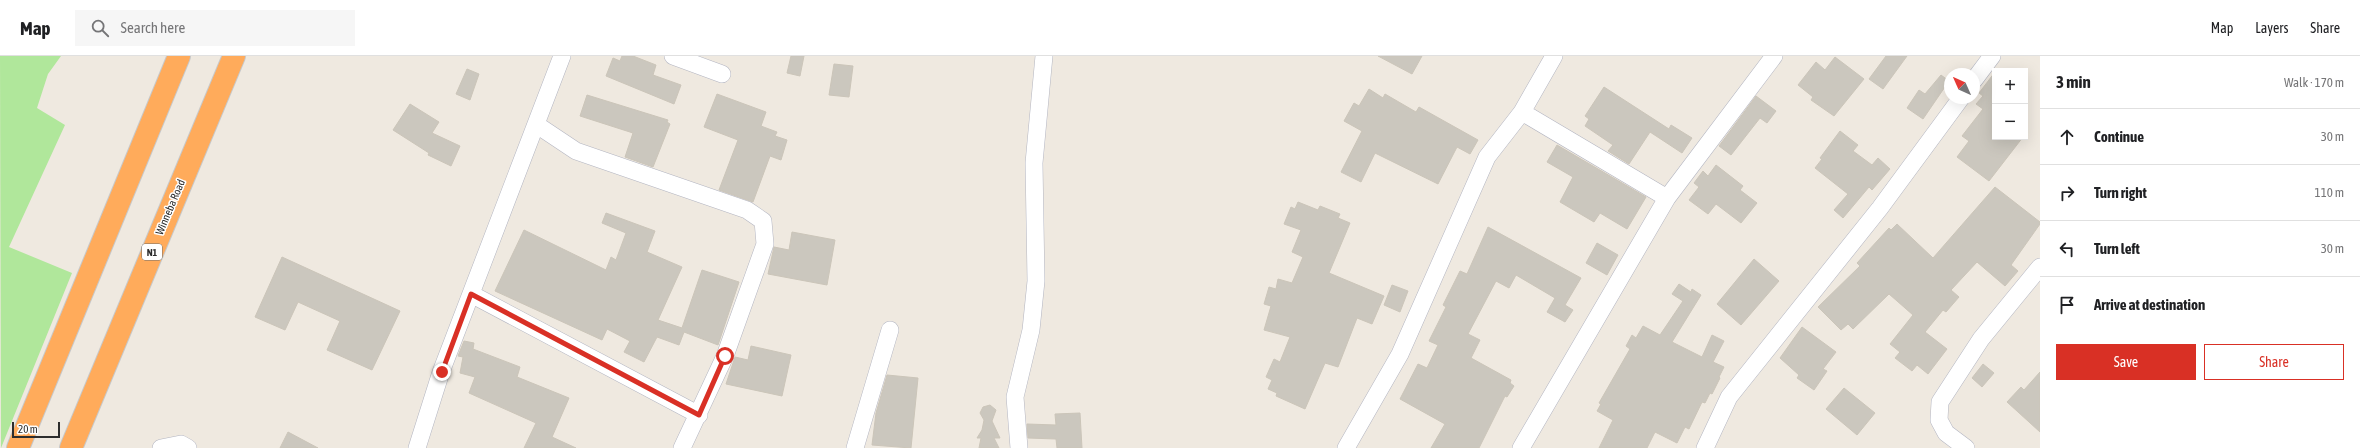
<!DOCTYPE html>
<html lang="en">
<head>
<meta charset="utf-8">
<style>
  body { margin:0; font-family:"Asap Condensed",sans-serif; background:#f6f6f6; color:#202124 }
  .controls { position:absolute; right:12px; top:12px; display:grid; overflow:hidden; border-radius:0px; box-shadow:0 4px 16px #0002 }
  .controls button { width:36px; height:36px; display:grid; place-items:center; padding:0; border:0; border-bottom:1px solid #e0e0e0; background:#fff; color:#202124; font:20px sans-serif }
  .compass { position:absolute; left:1944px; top:12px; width:36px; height:36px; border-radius:50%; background:#fff; box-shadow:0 4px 16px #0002; rotate:315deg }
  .scale { position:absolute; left:12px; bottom:10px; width:48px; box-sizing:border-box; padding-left:4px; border:2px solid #2d2d2d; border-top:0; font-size:11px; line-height:14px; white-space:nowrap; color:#2d2d2d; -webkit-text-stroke:3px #fff; paint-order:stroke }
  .stop { position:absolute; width:12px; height:12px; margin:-9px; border:3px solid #d93025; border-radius:50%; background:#fff }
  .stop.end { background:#d93025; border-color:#fff; box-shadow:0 1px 4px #0008 }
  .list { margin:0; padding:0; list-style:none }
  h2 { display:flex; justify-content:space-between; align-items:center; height:52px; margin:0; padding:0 16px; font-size:17px }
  h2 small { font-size:13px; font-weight:400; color:#757577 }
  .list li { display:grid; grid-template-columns:26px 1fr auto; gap:12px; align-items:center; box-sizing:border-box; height:56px; padding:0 16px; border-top:1px solid #e0e0e0 }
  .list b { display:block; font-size:15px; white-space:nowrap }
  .list em { font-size:13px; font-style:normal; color:#757577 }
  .actions { display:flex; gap:8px; padding:12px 16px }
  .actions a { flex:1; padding:9px 0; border:1px solid #d93025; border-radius:0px; text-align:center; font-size:14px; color:#d93025 }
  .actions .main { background:#d93025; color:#fff }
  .icon { flex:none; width:22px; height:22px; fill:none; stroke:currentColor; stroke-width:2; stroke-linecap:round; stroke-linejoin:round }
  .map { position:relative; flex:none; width:2040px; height:392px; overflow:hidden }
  header { display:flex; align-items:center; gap:24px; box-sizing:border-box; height:56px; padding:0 20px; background:#fff; border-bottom:1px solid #e0e0e0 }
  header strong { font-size:19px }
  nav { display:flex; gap:22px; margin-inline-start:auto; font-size:14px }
  .search { width:280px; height:36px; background:#f6f6f6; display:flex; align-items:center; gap:10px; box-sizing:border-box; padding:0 14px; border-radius:0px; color:#757577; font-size:15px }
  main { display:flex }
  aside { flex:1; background:#fff }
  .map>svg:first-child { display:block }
  .green { fill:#b0e79b }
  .building { fill:#cbc7be; stroke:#cbc5b9 }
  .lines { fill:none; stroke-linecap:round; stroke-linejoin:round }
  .street-casing { stroke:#b3b5c1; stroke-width:18 }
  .highway-casing { stroke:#c8c8c8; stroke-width:24 }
  .street { stroke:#fff; stroke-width:17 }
  .highway { stroke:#ffab5b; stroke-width:22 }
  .route { stroke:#d93025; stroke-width:5 }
  .labels { text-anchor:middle; stroke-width:3; stroke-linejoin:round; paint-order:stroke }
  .shield { fill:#fff; stroke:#6c6c6c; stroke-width:1 }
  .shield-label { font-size:10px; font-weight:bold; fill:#2d2d2d }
  .street-label { font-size:11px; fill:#2d2d2d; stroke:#fff }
</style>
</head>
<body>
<header>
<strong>Map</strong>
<div class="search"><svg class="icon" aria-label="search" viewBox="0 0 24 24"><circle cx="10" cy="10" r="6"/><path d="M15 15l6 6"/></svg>Search here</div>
<nav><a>Map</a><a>Layers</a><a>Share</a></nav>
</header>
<main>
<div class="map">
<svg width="2040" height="392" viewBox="0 0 2040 392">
  <rect width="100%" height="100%" fill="#efe9e0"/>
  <!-- green -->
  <path class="green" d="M0 0H61L48 18 37 52 65 69 9 191 72 217 1 392Z"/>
  <!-- building -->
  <path class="building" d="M622 0H633L656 9 653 19 681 29 674 48 606 20 613 2 620 5Z
    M791 0H804L800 20 787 17Z
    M1378 0H1422L1412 18Z
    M1886 0H1907L1883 33 1869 23Z
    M1835 1 1864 23 1834 60 1811 44 1813 41 1798 29 1816 6 1825 14Z
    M834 8 853 10 849 41 829 39Z
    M467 13 479 18 470 44 456 38Z
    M1995 16V81H2023L1989 125 1957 101 1969 85 1962 80 1983 53 1976 48 1983 40 1979 37Z
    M1941 19 1949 25 1923 63 1907 52 1919 34 1925 38Z
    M1604 31 1669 73 1671 69 1692 82 1682 97 1650 76 1629 108 1608 95 1613 89 1585 70 1589 63 1585 60Z
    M1369 33 1383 42 1385 38 1416 56 1419 51 1478 84 1470 98 1457 91 1438 128 1375 97 1361 126 1341 116 1362 75 1344 65 1354 47 1359 50Z
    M717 38 766 56 761 70 777 76 775 80 787 84 781 104 770 100 753 146 719 134 738 84 704 71Z
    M587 39 668 64 667 66 670 68 653 111 625 101 633 77 580 60Z
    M1756 40 1776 55 1767 67 1760 62 1731 99 1719 90Z
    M410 48 439 66 432 77 460 90 451 110 428 99 429 97 393 74Z
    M1840 75 1858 89 1853 95 1872 109 1878 102 1890 113 1872 134 1869 131 1843 162 1834 154 1848 138 1815 112 1822 103 1820 102Z
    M1557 89 1646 141 1627 173 1600 157 1594 166 1560 146 1573 121 1547 106Z
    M1716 109 1743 130 1740 134 1757 147 1741 167 1716 148 1708 158 1689 144 1699 131 1694 127 1703 115 1708 120Z
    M1995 131 2040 166V168L2011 209 2018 215 2005 230 1977 206 1951 234 1959 241 1946 256 1943 254 1925 276 1947 293 1928 318 1917 309 1912 315 1895 302 1900 296 1890 288 1913 259 1889 238 1853 273 1848 268 1841 274 1818 251 1860 210 1857 207 1889 172 1891 174 1897 168 1933 202Z
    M1298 146 1318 154 1320 150 1340 158 1338 162 1350 167 1329 217 1384 240 1372 268 1357 262 1338 311 1325 307 1305 353 1276 340 1277 337 1268 333 1272 324 1266 321 1274 303 1280 306 1290 281 1264 274 1271 250 1264 248 1269 231 1276 233 1278 223 1292 227 1303 201 1292 196 1301 174 1284 168 1291 151 1295 153Z
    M606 157 655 175 647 196 682 211 658 264 682 272 702 214 739 226 718 289 684 276 679 289 657 281 644 306 624 296 630 285 607 273 602 284 495 235 524 174 606 214 611 201 616 204 626 177 602 167Z
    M1488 171 1581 222 1565 249 1573 254 1565 266 1547 256 1555 242 1516 219 1509 232 1496 225 1468 278 1480 284 1471 302 1511 324 1510 327 1514 330 1507 341 1505 340 1479 392H1431L1445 368 1400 343 1418 308 1427 312 1438 289 1429 285 1446 251 1443 249 1460 215 1467 218Z
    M792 176 835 184 827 229 768 218 774 191 789 194Z
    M1597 187 1618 199 1607 219 1586 207Z
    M282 201 400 255 372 314 327 294 340 265 298 246 285 274 255 261Z
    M1754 203 1779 225 1741 269 1717 248Z
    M1679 228 1691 236 1692 233 1701 239 1672 286 1702 301 1712 279 1724 285 1713 306 1724 311 1719 321 1720 322 1712 338 1710 337 1705 347 1702 346 1689 373 1685 371 1677 387 1655 376 1647 392H1599L1613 364 1597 355 1601 348 1599 347 1630 293 1626 290 1632 279 1636 282 1643 270 1660 279 1683 245 1672 238Z
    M1392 229 1408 235 1400 256 1384 249Z
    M1802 271 1836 296 1823 313 1827 315 1814 334 1797 322 1799 319 1780 302Z
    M464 285 474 287 473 293 520 311 517 321 569 342 552 381 576 392H524L536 367 469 337 475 321 460 317 463 301 458 300Z
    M751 290 791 299 782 340 726 328 735 301 748 304Z
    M1983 308 1994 317 1982 331 1972 322Z
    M2040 316V376L2007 346 2021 331 2024 334Z
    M887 319 918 322 911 392 872 389 876 357Z
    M1844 332 1875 357 1857 379 1826 353Z
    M990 349 996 354 992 365 1000 382H994L999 392H979L981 382H977L982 374 984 364 980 357 983 351Z
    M1080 357 1082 392H1057L1056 383 1028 382 1027 368 1056 369 1055 358Z
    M288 376 318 392H280Z"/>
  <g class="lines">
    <!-- street casing -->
    <g class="street-casing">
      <path id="street" d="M673 0 722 18
        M1974 24 1992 0
        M1522 56 1554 0
        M537 69 576 95 747 154 763 165 765 188 725 300 682 392
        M471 238 699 359
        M161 392 181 388 188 392
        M417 392 441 316 562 0
        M855 392 890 274
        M1019 392 1015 341 1031 274 1036 225 1034 107 1044 0
        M1346 392 1400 298 1487 101 1522 56 1667 142
        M1521 392 1667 142 1774 0
        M1705 392 1729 341 1880 152 1961 42
        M1966 392 1946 377 1939 364 1940 346 1981 283 2040 211"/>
    </g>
    <!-- highway casing -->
    <g class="highway-casing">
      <path id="highway" d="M18 392 179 0
        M71 392 234 0"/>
    </g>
    <!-- street -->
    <use href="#street" class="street"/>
    <!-- highway -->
    <use href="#highway" class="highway"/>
  </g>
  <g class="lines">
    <!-- route -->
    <path class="route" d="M442 316 471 238 699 359 725 300"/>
  </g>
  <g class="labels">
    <!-- shield labels -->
    <rect class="shield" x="142" y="188" width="20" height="16" rx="3"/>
    <g class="shield-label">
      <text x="152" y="200">N1</text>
    </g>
    <!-- street labels -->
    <g class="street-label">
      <text transform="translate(170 151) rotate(-67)" y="4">Winneba Road</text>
    </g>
  </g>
</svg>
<div class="controls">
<button>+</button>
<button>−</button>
</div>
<svg class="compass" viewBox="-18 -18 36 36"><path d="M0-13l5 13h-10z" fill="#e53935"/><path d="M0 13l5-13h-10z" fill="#757577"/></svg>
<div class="scale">20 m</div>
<div class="stop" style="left:725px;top:300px"></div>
<div class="stop end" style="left:442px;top:316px"></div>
</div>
<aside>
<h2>3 min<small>Walk · 170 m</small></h2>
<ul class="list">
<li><svg class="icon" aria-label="ahead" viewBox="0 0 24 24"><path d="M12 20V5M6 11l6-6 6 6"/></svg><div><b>Continue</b></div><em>30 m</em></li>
<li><svg class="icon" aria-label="right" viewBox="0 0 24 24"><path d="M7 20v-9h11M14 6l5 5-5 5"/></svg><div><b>Turn right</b></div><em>110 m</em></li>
<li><svg class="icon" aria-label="left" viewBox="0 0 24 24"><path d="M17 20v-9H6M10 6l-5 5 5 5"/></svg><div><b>Turn left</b></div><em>30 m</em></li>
<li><svg class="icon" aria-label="arrive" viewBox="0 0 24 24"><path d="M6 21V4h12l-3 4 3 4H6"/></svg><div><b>Arrive at destination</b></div></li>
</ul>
<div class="actions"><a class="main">Save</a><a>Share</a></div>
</aside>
</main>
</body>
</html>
